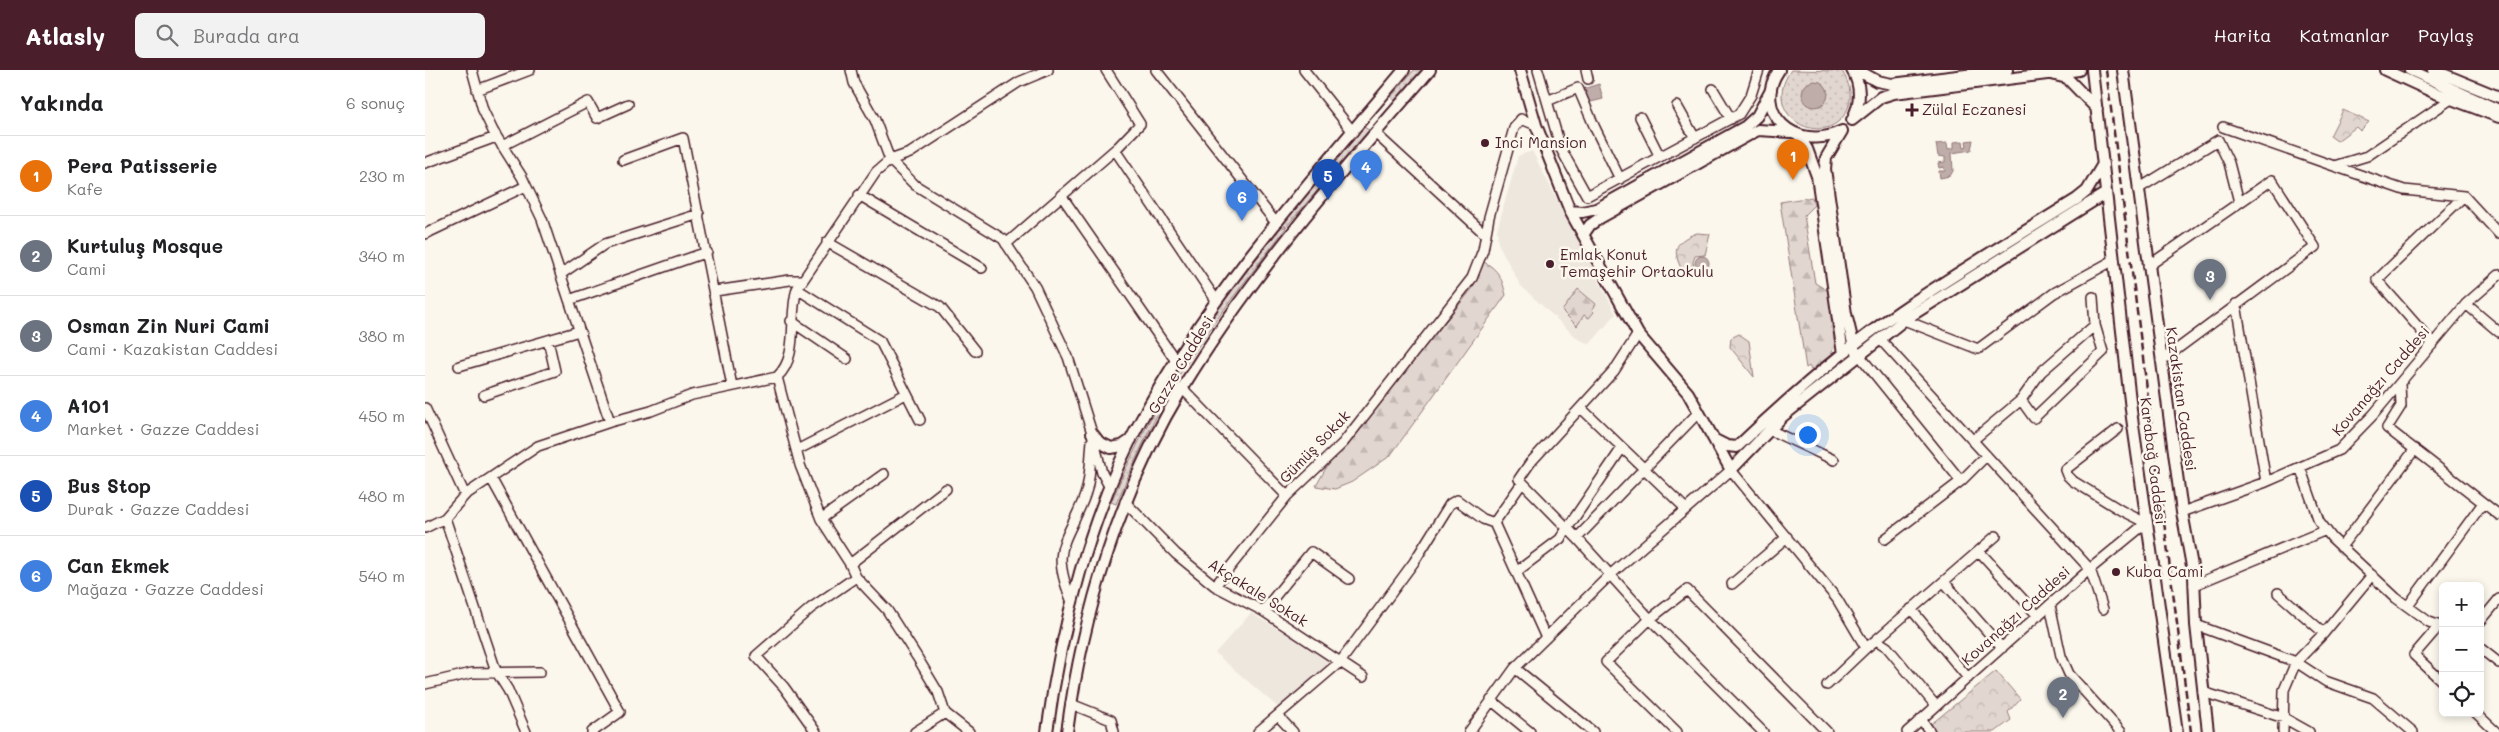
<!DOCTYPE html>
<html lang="tr">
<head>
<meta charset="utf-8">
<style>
  body { margin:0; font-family:Mali,sans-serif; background:#f2f2f2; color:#202124 }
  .controls { position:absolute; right:15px; bottom:15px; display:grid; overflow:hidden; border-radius:8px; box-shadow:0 2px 8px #0003 }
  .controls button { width:45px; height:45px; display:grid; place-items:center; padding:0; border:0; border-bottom:1px solid #e0e0e0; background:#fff; color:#202124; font:25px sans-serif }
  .you { position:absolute; left:1382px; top:364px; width:18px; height:18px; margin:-12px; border:4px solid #fff; border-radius:50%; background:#1a73e8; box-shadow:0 0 0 8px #1a73e833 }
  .badge { display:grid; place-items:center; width:32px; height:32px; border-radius:50%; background:#4a1f2b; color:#fff; font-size:16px; font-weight:700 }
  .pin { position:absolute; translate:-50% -41px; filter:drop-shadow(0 1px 2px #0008) }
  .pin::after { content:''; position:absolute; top:26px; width:18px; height:15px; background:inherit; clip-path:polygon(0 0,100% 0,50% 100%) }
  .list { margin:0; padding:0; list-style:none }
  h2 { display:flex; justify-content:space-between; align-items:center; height:65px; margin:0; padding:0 20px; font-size:21px }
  h2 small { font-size:16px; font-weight:400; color:#757577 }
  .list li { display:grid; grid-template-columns:32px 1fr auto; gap:15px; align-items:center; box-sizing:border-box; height:80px; padding:0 20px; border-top:1px solid #e0e0e0 }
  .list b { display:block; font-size:19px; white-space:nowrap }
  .list p { margin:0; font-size:16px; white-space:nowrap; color:#757577 }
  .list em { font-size:16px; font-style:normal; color:#757577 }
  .icon { flex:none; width:28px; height:28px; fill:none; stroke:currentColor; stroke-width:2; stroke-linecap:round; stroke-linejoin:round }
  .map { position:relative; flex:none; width:2074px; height:662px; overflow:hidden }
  header { display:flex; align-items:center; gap:30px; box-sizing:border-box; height:70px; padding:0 25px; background:#4a1f2b; color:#fff }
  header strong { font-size:24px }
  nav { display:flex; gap:28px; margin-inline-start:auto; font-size:18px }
  .search { width:350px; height:45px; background:#f2f2f2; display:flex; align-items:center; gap:12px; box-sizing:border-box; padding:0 18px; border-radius:8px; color:#757577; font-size:19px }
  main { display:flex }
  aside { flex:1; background:#fff }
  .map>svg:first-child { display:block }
  .built { fill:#eee7de }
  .grass { fill:url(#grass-dots); stroke:#967b7e }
  .forest { fill:url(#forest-firs); stroke:#967b7e }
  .park { fill:url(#park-crowns); stroke:#967b7e }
  .water { fill:#bfadaa; stroke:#907477 }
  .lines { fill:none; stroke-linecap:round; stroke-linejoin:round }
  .minor-casing { stroke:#4a1f2b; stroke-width:12 }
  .major-casing { stroke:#4a1f2b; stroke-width:14 }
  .minor { stroke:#fbf7ec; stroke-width:9 }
  .major { stroke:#fbf7ec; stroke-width:10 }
  .rail { stroke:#4a1f2b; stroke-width:2.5; stroke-dasharray:8 4; stroke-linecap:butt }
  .poi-dot { fill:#4a1f2b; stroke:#fbf7ec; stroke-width:2 }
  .labels { text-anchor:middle; stroke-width:5; stroke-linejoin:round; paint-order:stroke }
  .poi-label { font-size:15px; fill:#4a1f2b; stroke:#fbf7ec; text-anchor:start }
  .street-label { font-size:15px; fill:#4a1f2b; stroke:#fbf7ec }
</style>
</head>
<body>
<header>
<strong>Atlasly</strong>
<div class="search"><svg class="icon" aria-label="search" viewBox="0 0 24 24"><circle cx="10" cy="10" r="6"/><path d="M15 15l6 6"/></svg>Burada ara</div>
<nav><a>Harita</a><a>Katmanlar</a><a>Paylaş</a></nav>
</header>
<main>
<aside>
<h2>Yakında<small>6 sonuç</small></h2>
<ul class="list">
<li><span class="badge" style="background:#e8710a">1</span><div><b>Pera Patisserie</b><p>Kafe</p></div><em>230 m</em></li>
<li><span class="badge" style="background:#6b7280">2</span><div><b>Kurtuluş Mosque</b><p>Cami</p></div><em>340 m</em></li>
<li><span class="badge" style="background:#6b7280">3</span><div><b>Osman Zin Nuri Cami</b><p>Cami · Kazakistan Caddesi</p></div><em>380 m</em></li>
<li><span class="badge" style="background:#3f7fe0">4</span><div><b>A101</b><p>Market · Gazze Caddesi</p></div><em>450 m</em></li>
<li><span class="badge" style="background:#1a4fb4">5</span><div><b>Bus Stop</b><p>Durak · Gazze Caddesi</p></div><em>480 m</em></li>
<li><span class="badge" style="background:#3f7fe0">6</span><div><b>Can Ekmek</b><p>Mağaza · Gazze Caddesi</p></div><em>540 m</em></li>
</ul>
</aside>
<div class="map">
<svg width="2074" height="662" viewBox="0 0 2074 662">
  <defs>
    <pattern id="grass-dots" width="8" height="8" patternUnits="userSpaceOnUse" patternTransform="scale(1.25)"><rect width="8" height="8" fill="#e2d7d0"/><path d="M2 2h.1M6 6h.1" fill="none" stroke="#c3b8b3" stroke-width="1.8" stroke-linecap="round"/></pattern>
    <pattern id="forest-firs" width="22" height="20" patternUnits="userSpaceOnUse" patternTransform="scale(1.25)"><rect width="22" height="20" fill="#e2d7d0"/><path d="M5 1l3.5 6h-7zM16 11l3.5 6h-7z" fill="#c3b8b3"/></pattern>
    <pattern id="park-crowns" width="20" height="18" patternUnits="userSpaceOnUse" patternTransform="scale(1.25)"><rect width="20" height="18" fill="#e2d7d0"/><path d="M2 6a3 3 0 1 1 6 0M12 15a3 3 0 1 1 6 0" fill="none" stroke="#c3b8b3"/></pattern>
  </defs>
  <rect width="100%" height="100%" fill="#fbf7ec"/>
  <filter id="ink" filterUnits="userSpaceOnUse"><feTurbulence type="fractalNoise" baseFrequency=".02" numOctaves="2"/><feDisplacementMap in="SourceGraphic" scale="10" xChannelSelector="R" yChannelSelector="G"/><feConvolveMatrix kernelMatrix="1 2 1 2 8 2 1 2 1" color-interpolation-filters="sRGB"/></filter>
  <g filter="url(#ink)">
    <!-- built -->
    <path class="built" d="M1107 81 1191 244 1165 274 1153 269 1095 215 1073 173 1072 160 1093 86Z
      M826 543 902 588 904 595 855 639 790 583Z"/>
    <!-- grass -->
    <path class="grass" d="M989 0H996L969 31 966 27Z
      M1366 0 1417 1C1424 13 1428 24 1423 38 1404 83 1332 48 1366 0Z
      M939 57 944 60 861 157 858 154Z
      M857 156 861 158C824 206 787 253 755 304 730 345 710 390 691 434L686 432C712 372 742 313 779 258 803 223 831 190 857 156Z"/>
    <!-- forest -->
    <path class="forest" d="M1387 127 1389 135 1379 145 1390 213 1403 221 1410 274 1405 286 1386 300 1384 296 1381 298 1355 132Z
      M1059 192C1074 200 1077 209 1081 225L965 386 927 412 910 419 891 416 901 398 1047 219Z
      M1153 219 1171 234 1167 240 1169 242 1164 248 1159 245 1152 256 1137 241Z"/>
    <!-- park -->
    <path class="park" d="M1918 40 1944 52 1935 61 1931 57 1912 71 1905 66Z
      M1272 163 1285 164 1280 185 1270 186 1268 192 1269 198 1259 204C1248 183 1246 172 1272 163Z
      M1314 264 1324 271 1329 307 1305 277 1306 268Z
      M1571 601 1595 629 1583 642 1586 650 1570 662H1511L1505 655Z"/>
    <!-- water -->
    <path class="water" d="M1377 24a13 13 0 1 1 26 0a13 13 0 1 1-26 0Z
      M1174 14 1178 29 1162 33 1158 19Z
      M1548 70 1546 80 1527 83 1528 101 1525 106 1515 108 1514 101H1520L1519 97 1514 98 1513 93 1520 92V87L1513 86 1511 74 1522 73 1523 79 1529 78V72L1538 71 1539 77 1542 76 1541 71Z
      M1270 193a7 7 0 1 1 14 0a7 7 0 1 1-14 0Z"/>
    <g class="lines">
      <!-- minor casing -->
      <g class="minor-casing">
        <path id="minor" d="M47 0 58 40 68 61 97 107 117 149 185 352
          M426 0 429 13 450 50 465 90 490 115 578 169 610 217 643 287 667 363 677 403 685 418
          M731 0 851 153
          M879 0 928 62
          M1113 0 1136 79 1162 126 1314 44 1326 25 1334 0
          M1161 0 1163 9
          M1288 19 1306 49
          M52 20 105 0
          M1122 31 1153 18 1170 58 1195 109
          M1252 36 1270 68
          M1215 47 1235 87
          M1798 57 1909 96 1942 86 2026 29
          M950 63 1061 165
          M77 76 163 32 172 48 203 34
          M690 80 791 230
          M198 90 258 68 307 316
          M0 93 71 67
          M1909 96 1979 120 2039 126 2074 164
          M1713 119 1793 70 1804 93 1814 132
          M434 125 557 198
          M636 125 751 291
          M0 164 101 116
          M402 172 515 237 550 281
          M581 174 693 77 715 54 681 0
          M1723 196 1847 110 1890 177 1736 291
          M136 204 180 174 274 144
          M372 219 455 271 495 350
          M290 221 365 210H376
          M144 230 282 182
          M1811 234 1841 412
          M2041 234 2074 262
          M1479 250 1553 279 1629 223 1689 190
          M366 251 422 289
          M1213 264 1189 301 1105 393 1094 409 1152 468 1225 549 1338 662
          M1455 269 1665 499 1678 539
          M2008 274 1952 210 2039 126
          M1431 281 1536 411
          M34 296 154 261
          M352 307 375 395 396 449 425 494 431 507 462 540 492 587 513 622 520 643 544 662
          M1975 313 1976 336 1962 358 2074 445
          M757 318 862 426
          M59 325 130 301 123 270
          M1596 330 1609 348 1678 282 1670 255 1668 227
          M0 338 40 425
          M1156 338 1260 438
          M1345 360 1409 390
          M1548 370 1596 330 1616 302 1670 255
          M372 380 481 324
          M1875 397 1894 451 1907 468 1971 528 2004 552 2018 557
          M66 408 195 642 167 662
          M700 432 751 484 790 516 838 541 938 607
          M1757 442 1841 412 1914 380 1948 345 2041 234 2074 205
          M20 448 71 601 83 620 101 662
          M396 449 459 404
          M1069 453 1121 568
          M0 458 20 448 40 425 113 376 185 352 226 341 267 325 352 307C375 286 363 247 372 219L451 102 465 90 485 83 594 12 623 0
          M1152 468 1274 342
          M1460 469 1536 411 1561 386
          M1916 477 1990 379
          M1554 481 1613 546
          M425 494 521 419
          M1091 502 1135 469 1197 378
          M1519 512 1577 578
          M1307 514 1362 467
          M1769 515 1901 460
          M790 516 862 426 918 373 1047 208 1058 180 1064 147 1089 58 1096 49 1111 55
          M1853 523 1899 563
          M647 532C625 478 640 476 659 428 666 410 665 389 667 371
          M1625 535 1636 586 1644 604 1696 662
          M1983 536 2058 433
          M1486 539 1543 608
          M838 541 886 482 924 509
          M2055 552 2074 529
          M1771 555 1871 592 1900 611 1948 628 1988 662
          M2014 556 1989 585 2018 612
          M1451 570 1571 466
          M2055 578 2074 593
          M1090 598 1168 662
          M0 614 47 603 115 602
          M1402 615 1441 578
          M1778 622 1859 648 1884 662
          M1066 630 1105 662
          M646 634 686 650 689 662
          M2051 643 2071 662
          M853 646 868 662
          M1496 649 1505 662
          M391 662 359 617 331 586 386 538 431 507
          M490 662 520 643
          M833 662 916 591 989 492 1025 434 1032 430 1058 449 1069 453 1097 413
          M1044 662 1090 598 1185 505 1306 400 1412 529 1441 578 1451 570 1462 577 1511 636
          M1252 662 1181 592 1225 549 1262 520 1402 662
          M1482 662 1665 499 1721 453 1697 441 1648 411 1642 405 1640 400 1693 359
          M1858 662 1859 620 1871 592 1899 563 1947 505"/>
      </g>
      <!-- major casing -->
      <g class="major-casing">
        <path id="major" d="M1095 0 1111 55 1145 141 1213 264 1263 323 1306 400 1358 346 1479 250 1681 123
          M1354 0C1326 41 1370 84 1417 61
          M1427 0C1436 15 1436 30 1429 46
          M1432 0 1452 11 1467 14 1582 0
          M1667 0 1707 348 1752 662
          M1698 0 1757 442 1769 507 1771 555 1783 662
          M1960 0 2008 22 2074 47
          M1985 0 2074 40
          M2008 0 2074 27
          M1630 5 1642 8 1672 39
          M1427 50 1456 27 1469 23 1654 0
          M1417 61 1401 88 1400 99 1421 244 1429 277
          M1374 66 1382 79 1392 106 1418 284
          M1145 141 1157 142 1171 139 1321 56 1332 46 1346 20
          M1158 165 1165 155 1175 148 1333 60 1365 62
          M667 363 674 372 686 378 697 376 706 370
          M1290 370 1302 376 1312 377C1363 328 1417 281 1475 241 1533 202 1593 166 1652 129L1662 121 1678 94
          M622 662C636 558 665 443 716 350 786 221 885 112 979 0
          M642 662C658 542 695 420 758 317 828 202 917 101 1005 0"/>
      </g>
      <!-- minor -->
      <use href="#minor" class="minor"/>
      <!-- major -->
      <use href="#major" class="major"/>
      <!-- rail -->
      <path class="rail" d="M1681 0 1766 662"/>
    </g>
  </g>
  <!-- markers -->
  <g class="poi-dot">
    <path d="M1484.5 32.5h5v5h5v5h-5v5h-5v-5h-5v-5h5z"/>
    <circle cx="1060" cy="73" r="5"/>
    <circle cx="1125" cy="194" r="5"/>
    <circle cx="1691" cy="502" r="5"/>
  </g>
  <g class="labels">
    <!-- poi labels -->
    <g class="poi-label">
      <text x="1497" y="45">Zülal Eczanesi</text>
      <text x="1070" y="78">Inci Mansion</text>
      <text x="1135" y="190">Emlak Konut<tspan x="1135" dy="17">Temaşehir Ortaokulu</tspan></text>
      <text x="1701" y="507">Kuba Cami</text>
    </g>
    <!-- street labels -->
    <g class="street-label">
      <text transform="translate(756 295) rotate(-59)" y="5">Gazze Caddesi</text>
      <text transform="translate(1956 311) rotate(-49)" y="5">Kovanağzı Caddesi</text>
      <text transform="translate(1756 329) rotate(82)" y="5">Kazakistan Caddesi</text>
      <text transform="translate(890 377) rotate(-46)" y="5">Gümüş Sokak</text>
      <text transform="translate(1728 391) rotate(83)" y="5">Karabağ Caddesi</text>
      <text transform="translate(833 523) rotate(32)" y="5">Akçakale Sokak</text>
      <text transform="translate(1591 546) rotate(-42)" y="5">Kovanağzı Caddesi</text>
    </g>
  </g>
</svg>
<div class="controls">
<button>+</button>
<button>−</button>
<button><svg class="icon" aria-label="locate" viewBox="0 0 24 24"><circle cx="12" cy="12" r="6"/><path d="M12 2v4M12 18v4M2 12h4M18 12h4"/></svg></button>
</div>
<div class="you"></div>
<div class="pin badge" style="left:1368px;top:110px;background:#e8710a">1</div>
<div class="pin badge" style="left:1638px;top:648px;background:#6b7280">2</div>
<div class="pin badge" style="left:1785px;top:230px;background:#6b7280">3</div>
<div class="pin badge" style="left:941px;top:121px;background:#3f7fe0">4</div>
<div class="pin badge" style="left:903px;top:130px;background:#1a4fb4">5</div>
<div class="pin badge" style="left:817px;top:151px;background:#3f7fe0">6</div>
</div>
</main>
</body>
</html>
